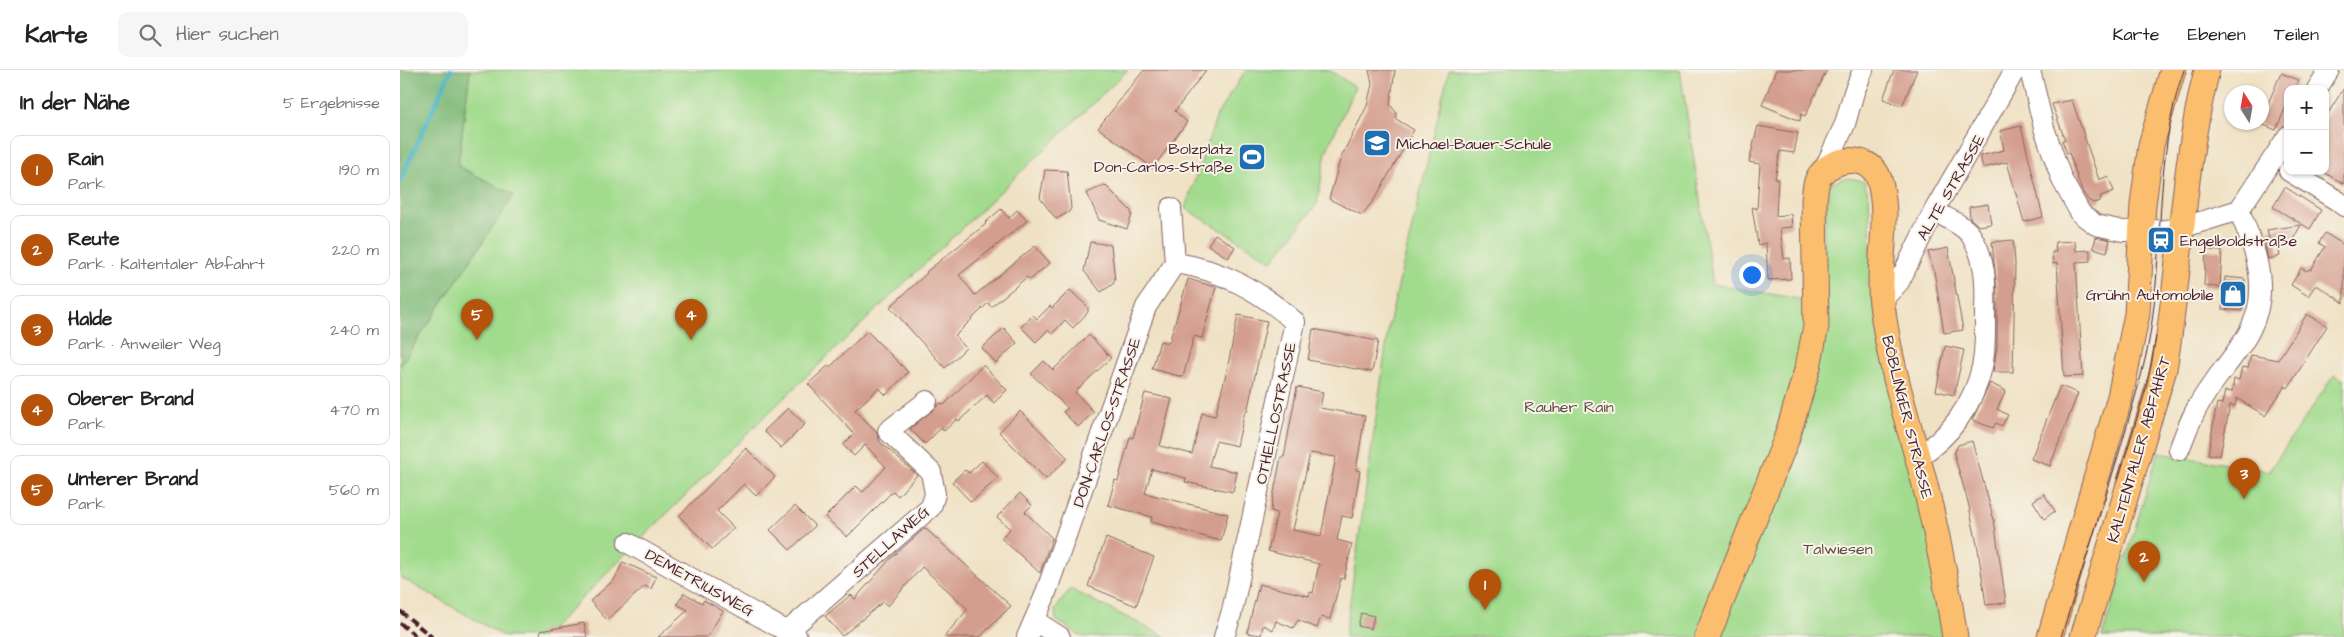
<!DOCTYPE html>
<html lang="de">
<head>
<meta charset="utf-8">
<style>
  body { margin:0; font-family:"Architects Daughter",sans-serif; background:#f6f6f6; color:#222 }
  .controls { position:absolute; right:15px; top:15px; display:grid; overflow:hidden; border-radius:10px; box-shadow:0 1px 4px #0004 }
  .controls button { width:45px; height:45px; display:grid; place-items:center; padding:0; border:0; border-bottom:1px solid #e0e0e0; background:#fff; color:#222; font:25px sans-serif }
  .compass { position:absolute; left:1824px; top:15px; width:45px; height:45px; border-radius:50%; background:#fff; box-shadow:0 1px 4px #0004; rotate:349deg }
  .you { position:absolute; left:1351px; top:204px; width:18px; height:18px; margin:-12px; border:4px solid #fff; border-radius:50%; background:#1a73e8; box-shadow:0 0 0 8px #1a73e833 }
  .badge { display:grid; place-items:center; width:32px; height:32px; border-radius:50%; background:#b45309; color:#fff; font-size:16px; font-weight:700 }
  .pin { position:absolute; translate:-50% -41px; filter:drop-shadow(0 1px 2px #0008) }
  .pin::after { content:''; position:absolute; top:26px; width:18px; height:15px; background:inherit; clip-path:polygon(0 0,100% 0,50% 100%) }
  .list { margin:0; padding:0; list-style:none }
  h2 { display:flex; justify-content:space-between; align-items:center; height:65px; margin:0; padding:0 20px; font-size:21px }
  h2 small { font-size:16px; font-weight:400; color:#767676 }
  .list li { display:grid; grid-template-columns:32px 1fr auto; gap:15px; align-items:center; box-sizing:border-box; height:70px; margin:0 10px 10px; padding:0 10px; border:1px solid #e0e0e0; border-radius:10px }
  .list b { display:block; font-size:19px; white-space:nowrap }
  .list p { margin:0; font-size:16px; white-space:nowrap; color:#767676 }
  .list em { font-size:16px; font-style:normal; color:#767676 }
  .icon { flex:none; width:28px; height:28px; fill:none; stroke:currentColor; stroke-width:2; stroke-linecap:round; stroke-linejoin:round }
  .map { position:relative; flex:none; width:1944px; height:567px; overflow:hidden }
  header { display:flex; align-items:center; gap:30px; box-sizing:border-box; height:70px; padding:0 25px; background:#fff; border-bottom:1px solid #e0e0e0 }
  header strong { font-size:24px }
  nav { display:flex; gap:28px; margin-inline-start:auto; font-size:18px }
  .search { width:350px; height:45px; background:#f6f6f6; display:flex; align-items:center; gap:12px; box-sizing:border-box; padding:0 18px; border-radius:10px; color:#767676; font-size:19px }
  main { display:flex }
  aside { flex:1; background:#fff }
  .map>svg:first-child { display:block }
  .green { fill:#a2db8e; stroke:#767d5c }
  .forest { fill:#81bb79; stroke:#666d52 }
  .lines { fill:none; stroke-linecap:round; stroke-linejoin:round }
  .stream { stroke:#46b3c3; stroke-width:4.5 }
  .building { fill:#d49e8e; fill-rule:evenodd }
  .minor-casing { stroke:#846360; stroke-width:22 }
  .major-casing { stroke:#846360; stroke-width:27 }
  .minor { stroke:#fff; stroke-width:20 }
  .major { stroke:#fabe6e; stroke-width:25 }
  .tram { stroke:#4a1f2b; stroke-width:1 }
  .rail { stroke:#4a1f2b; stroke-width:4; stroke-dasharray:8 4; stroke-linecap:butt }
  .labels { text-anchor:middle; stroke-width:4; stroke-linejoin:round; paint-order:stroke }
  .poi-label { font-size:16px; fill:#4a1f2b; stroke:#f7f3e8; text-anchor:start }
  .street-label { font-size:16px; fill:#4a1f2b; stroke:#f7f3e8 }
  .park-label { font-size:16px; fill:#604e44; stroke:#f7f3e8 }
</style>
</head>
<body>
<header>
<strong>Karte</strong>
<div class="search"><svg class="icon" aria-label="search" viewBox="0 0 24 24"><circle cx="10" cy="10" r="6"/><path d="M15 15l6 6"/></svg>Hier suchen</div>
<nav><a>Karte</a><a>Ebenen</a><a>Teilen</a></nav>
</header>
<main>
<aside>
<h2>In der Nähe<small>5 Ergebnisse</small></h2>
<ul class="list">
<li><span class="badge">1</span><div><b>Rain</b><p>Park</p></div><em>190 m</em></li>
<li><span class="badge">2</span><div><b>Reute</b><p>Park · Kaltentaler Abfahrt</p></div><em>220 m</em></li>
<li><span class="badge">3</span><div><b>Halde</b><p>Park · Anweiler Weg</p></div><em>240 m</em></li>
<li><span class="badge">4</span><div><b>Oberer Brand</b><p>Park</p></div><em>470 m</em></li>
<li><span class="badge">5</span><div><b>Unterer Brand</b><p>Park</p></div><em>560 m</em></li>
</ul>
</aside>
<div class="map">
<svg width="1944" height="567" viewBox="0 0 1944 567">
  <rect width="100%" height="100%" fill="#f7f3e8"/>
  <filter id="ink" filterUnits="userSpaceOnUse"><feTurbulence type="fractalNoise" baseFrequency=".02" numOctaves="2"/><feDisplacementMap in="SourceGraphic" scale="10" xChannelSelector="R" yChannelSelector="G"/><feConvolveMatrix kernelMatrix="1 2 1 2 8 2 1 2 1" color-interpolation-filters="sRGB"/></filter>
  <filter id="wash" filterUnits="userSpaceOnUse"><feTurbulence type="fractalNoise" baseFrequency=".0096" numOctaves="4" result="noise"/><feDisplacementMap in="SourceGraphic" scale="20" xChannelSelector="R" yChannelSelector="G"/><feGaussianBlur stdDeviation="1.12" result="paint"/><feColorMatrix in="noise" values="0 0 0 0 0 0 0 0 0 0 0 0 0 0 0 0 0 1.4 0 .05"/><feComposite in="paint" operator="in"/></filter>
  <g filter="url(#wash)">
    <rect width="100%" height="100%" fill="#efe1c3"/>
    <!-- green -->
    <path class="green" d="M70 0H728L365 346 143 567H105L0 507V296L114 125 58 96Z
      M846 0H929L955 17 926 82 917 134 872 191 785 138 818 43Z
      M1049 0H1280L1313 214 1416 232 1429 116C1441 107 1450 106 1464 112L1469 126 1473 230 1534 486 1550 567H945L989 255Z
      M1934 305 1944 310V567H1702L1758 383 1869 401Z
      M670 519 766 567H682L656 550 655 540Z"/>
    <!-- forest -->
    <path class="forest" d="M0 0H70L58 96 114 125 0 296Z"/>
    <g class="lines">
      <!-- stream -->
      <path class="stream" d="M0 111 51 0"/>
    </g>
    <g id="blocks">
      <!-- building -->
      <path class="building" d="M744 0H806L775 41 787 52 753 98 698 58Z
        M969 0H995L990 35 996 42V49L1014 60 976 127 962 145 929 129 941 87 967 36 972 14Z
        M1376 0H1427L1405 46 1401 44 1400 51 1362 35Z
        M1494 0H1517L1502 36 1483 29Z
        M1881 3 1898 10 1894 19H1888V32L1876 60 1859 53 1862 52V48Z
        M1944 18V114L1925 103V48Z
        M1672 30 1699 110 1708 106 1714 121 1701 126 1700 131 1694 133 1689 131 1682 121 1669 83 1667 84 1662 70H1665L1652 34Z
        M1358 56 1398 63 1394 83 1380 81 1375 109H1378L1376 146 1391 144 1392 157 1380 158 1384 189 1390 188 1391 209 1368 210 1366 173 1358 175 1352 137 1357 139 1360 94 1349 92Z
        M1621 56 1643 147 1624 152 1607 92 1583 98 1580 86 1604 80 1600 61Z
        M645 100 667 101 671 138 669 142 656 149 640 128Z
        M705 115 731 141 732 145 727 159 699 150 687 123Z
        M1885 117 1921 140 1910 159 1873 137Z
        M1588 134 1591 154 1579 156 1570 148 1569 137Z
        M601 139 609 148 617 140 627 151 559 205 575 225 635 176 650 193 630 210 627 207 591 237 588 233 555 266 566 278 545 298 490 237 527 203 526 202 586 154 585 153Z
        M1901 155 1892 171 1877 173 1880 186 1868 189 1865 175 1870 174 1867 160Z
        M1925 163 1944 175V233L1918 216H1915L1908 226 1891 215 1901 198 1907 201 1909 199 1911 200 1925 177 1919 173Z
        M815 164 835 177 828 188 808 175Z
        M1696 167 1710 170 1707 182 1693 178Z
        M1613 170 1615 192 1613 302H1593L1597 277V221L1592 172Z
        M1675 171 1676 181 1690 180V191L1676 192 1683 306 1664 307 1657 193 1653 194 1652 182H1656L1655 172Z
        M690 172 711 175 715 210 713 214 701 222 684 201Z
        M1548 178 1563 260 1544 263 1534 201 1528 182Z
        M1806 180 1822 181 1820 217 1804 216Z
        M1825 207 1845 209 1842 241 1822 239Z
        M788 209 816 217 802 268 794 266 783 307 752 299 760 271 769 273Z
        M670 220 688 237V242L673 258 665 250 652 264 648 260 636 272 621 257 633 245 637 249 650 236 652 238Z
        M1907 244 1927 256 1888 318 1885 316 1865 346 1837 328 1835 336 1830 335 1820 386 1808 384 1817 333 1822 334 1825 321 1832 322 1834 309 1839 310 1842 297 1848 298 1851 285 1878 290Z
        M838 245 867 251 847 342 845 341 837 376 816 371 809 396 837 402 833 422 785 412 786 408 752 399 745 423 828 444 821 471 751 452 752 447 708 435 715 410 718 411 730 367 733 368 745 323 772 329 760 376 792 384 802 343 815 346 827 300Z
        M604 258 617 273 596 293 582 278Z
        M913 259 978 271 972 302 908 290Z
        M467 261 508 302 486 325 479 318 455 340 476 361 480 372 517 405 498 426 493 421 447 467 425 447 456 416 463 422 486 397 465 375 454 386 443 375 454 364 408 314 429 295 430 297Z
        M689 265 711 288 675 322 694 342 678 357 663 342 668 338 631 304 644 291 653 300Z
        M1545 276 1564 280 1554 325 1536 321Z
        M583 295 607 320 594 333 587 325 559 351 557 349 544 361 541 358 525 374 510 359 541 333 544 335Z
        M1590 313 1606 321 1597 339 1608 345 1602 356 1596 353 1593 358 1572 350Z
        M1660 316 1678 323 1650 396 1631 389Z
        M897 317 923 322 920 338 965 346 956 400 960 401 952 448 942 446 937 470 952 474 944 509 941 508 930 549 921 547 917 558 898 550 893 558 876 551 873 560 863 555 861 565 847 563 859 514 909 526 910 522 913 523 919 494 868 481 877 443 871 441 873 427 881 387H884ZM910 383 936 387 921 466 893 460Z
        M388 338 405 354 381 378 364 361Z
        M620 341 668 388 646 409 599 362Z
        M1572 371 1594 450 1606 533 1586 535 1578 479 1568 432 1554 384 1558 375Z
        M346 378 375 407 356 426 344 414 317 441 334 458 312 479 279 446Z
        M582 391 598 408 571 432 552 412 565 400 569 403Z
        M620 423 632 435 625 442 652 468 640 503 601 468 610 459 597 447Z
        M1644 424 1655 441 1644 449 1633 431Z
        M395 436 415 456 390 480 370 460Z
        M525 458 611 536 580 567H544L568 539 522 497 488 536 483 532 442 566 425 546 451 525 455 529 490 489Z
        M706 468 754 487 736 536 688 516Z
        M223 492 256 507 251 519 245 516 207 550 190 531 214 510Z
        M284 523 302 533 304 530 323 541 307 567H258L288 540 277 534Z
        M961 543 974 546 971 559 958 556Z
        M184 553 187 567H141L140 561Z"/>
    </g>
  </g>
  <g filter="url(#ink)">
    <use href="#blocks" fill-opacity="0" stroke="#846360" stroke-width="1"/>
    <g class="lines">
      <!-- minor casing -->
      <g class="minor-casing">
        <path id="minor" d="M1630 0 1644 58 1662 110 1681 144 1696 155 1723 161 1766 160 1781 158 1839 140 1888 66
          M1917 19 1929 0
          M1889 101 1938 131 1944 136
          M1423 102 1445 54 1454 22 1463 0
          M775 193C820 199 862 222 895 252L832 541 824 567
          M1481 231 1499 212 1534 141 1615 0
          M1779 380C1786 362 1792 344 1803 328 1826 290 1863 263 1860 213 1859 188 1848 163 1839 140
          M1517 387C1549 369 1574 333 1582 297 1586 279 1585 259 1585 240 1586 214 1586 190 1572 167 1565 155 1546 148 1534 141
          M228 473 397 567
          M635 551 660 567
          M388 561 531 437 535 424 531 402 488 361 527 331
          M627 567 644 528 746 237 775 193 771 138"/>
      </g>
      <!-- major casing -->
      <g class="major-casing">
        <path id="major" d="M1307 567 1386 370 1408 297 1416 256 1414 131C1415 121 1415 110 1422 103 1437 86 1471 85 1479 109 1491 149 1477 193 1482 234 1489 294 1508 352 1524 411 1537 463 1547 514 1555 567
          M1650 567 1720 327 1737 244 1743 134 1751 75 1773 0
          M1683 567 1764 299C1781 199 1782 99 1807 0"/>
      </g>
      <!-- minor -->
      <use href="#minor" class="minor"/>
      <!-- major -->
      <use href="#major" class="major"/>
      <!-- tram -->
      <path class="tram" d="M1718 410 1746 319 1756 267
        M1661 567C1681 503 1702 440 1721 376 1730 344 1740 313 1747 281 1766 188 1752 90 1784 0"/>
      <!-- rail -->
      <path class="rail" d="M0 541 32 567
        M0 553 17 567"/>
    </g>
  </g>
  <!-- icons -->
  <defs>
    <g id="school-square" transform="scale(1.4375)"><rect x="-9" y="-9" width="18" height="18" rx="4" fill="#1f6fb2" stroke="#f7f3e8"/><path d="M0-5L7-2L0 1L-7-2ZM-4 1L0 2.5L4 1V4Q0 6-4 4Z" fill="#fff"/></g>
    <g id="stadium-square" transform="scale(1.4375)"><rect x="-9" y="-9" width="18" height="18" rx="4" fill="#1f6fb2" stroke="#f7f3e8"/><path d="M0-5a6.5 5 0 1 0 0 10a6.5 5 0 1 0 0-10ZM-3.5-1.8h7v3.6h-7Z" fill="#fff"/></g>
    <g id="station-square" transform="scale(1.4375)"><rect x="-9" y="-9" width="18" height="18" rx="4" fill="#1f6fb2" stroke="#f7f3e8"/><path d="M-3-6H3Q5-6 5-4V2Q5 4 3 4L4.5 6H3L1.5 4h-3L-3 6H-4.5L-3 4Q-5 4-5 2V-4Q-5-6-3-6ZM-3.5-4v3h7v-3ZM-3.5 1v1.5H-2V1ZM2 1v1.5H3.5V1Z" fill="#fff"/></g>
    <g id="shop-square" transform="scale(1.4375)"><rect x="-9" y="-9" width="18" height="18" rx="4" fill="#1f6fb2" stroke="#f7f3e8"/><path d="M-5-2.5h2.3a2.7 3.5 0 0 1 5.4 0H5L5.5 6h-11ZM-1.5-2.5h3a1.5 2.3 0 0 0-3 0Z" fill="#fff"/></g>
  </defs>
  <g fill-rule="evenodd">
    <use href="#school-square" x="977" y="73"/>
    <use href="#stadium-square" x="852" y="87"/>
    <use href="#station-square" x="1761" y="170"/>
    <use href="#shop-square" x="1833" y="224"/>
  </g>
  <g class="labels">
    <!-- poi labels -->
    <g class="poi-label">
      <text x="996" y="79">Michael-Bauer-Schule</text>
      <text x="833" y="84" text-anchor="end">Bolzplatz<tspan x="833" dy="18">Don-Carlos-Straße</tspan></text>
      <text x="1780" y="176">Engelboldstraße</text>
      <text x="1814" y="230" text-anchor="end">Grühn Automobile</text>
    </g>
    <!-- street labels -->
    <g class="street-label">
      <text transform="translate(1550 117) rotate(-60)" y="6">ALTE STRASSE</text>
      <text transform="translate(875 343) rotate(-78)" y="6">OTHELLOSTRASSE</text>
      <text transform="translate(1508 347) rotate(76)" y="6">BÖBLINGER STRASSE</text>
      <text transform="translate(706 352) rotate(-71)" y="6">DON-CARLOS-STRASSE</text>
      <text transform="translate(1738 379) rotate(-74)" y="6">KALTENTALER ABFAHRT</text>
      <text transform="translate(490 471) rotate(-42)" y="6">STELLAWEG</text>
      <text transform="translate(300 512) rotate(29)" y="6">DEMETRIUSWEG</text>
    </g>
    <!-- park labels -->
    <g class="park-label">
      <text x="1169" y="342">Rauher Rain</text>
      <text x="1438" y="484">Talwiesen</text>
    </g>
  </g>
</svg>
<div class="controls">
<button>+</button>
<button>−</button>
</div>
<svg class="compass" viewBox="-18 -18 36 36"><path d="M0-13l5 13h-10z" fill="#e53935"/><path d="M0 13l5-13h-10z" fill="#767676"/></svg>
<div class="you"></div>
<div class="pin badge" style="left:1085px;top:540px">1</div>
<div class="pin badge" style="left:1744px;top:512px">2</div>
<div class="pin badge" style="left:1844px;top:429px">3</div>
<div class="pin badge" style="left:291px;top:270px">4</div>
<div class="pin badge" style="left:77px;top:270px">5</div>
</div>
</main>
</body>
</html>
